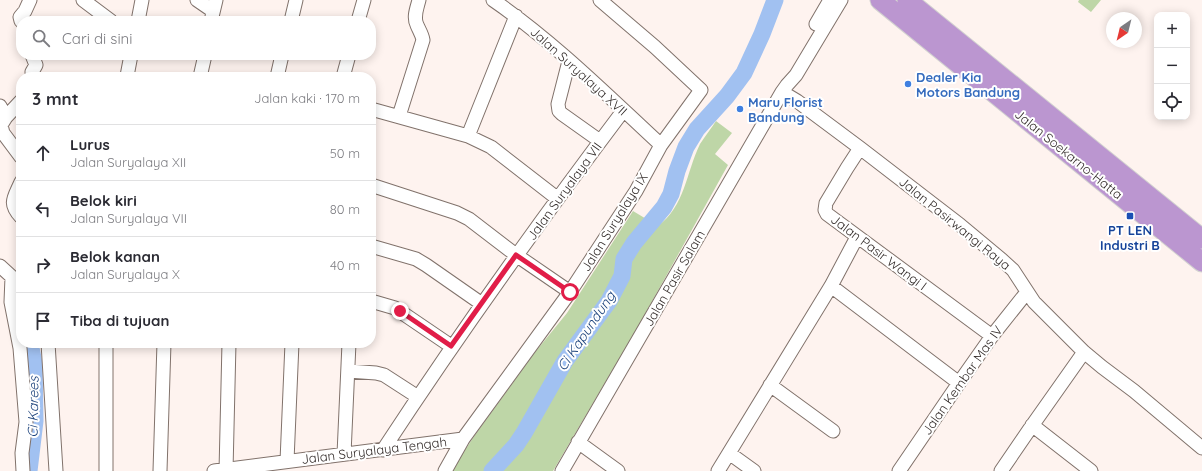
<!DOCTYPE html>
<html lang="id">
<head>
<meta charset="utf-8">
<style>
  body { margin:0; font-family:Quicksand,sans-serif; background:#f2f2f3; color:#2b2b33 }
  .controls { position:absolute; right:12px; top:12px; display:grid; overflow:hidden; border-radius:8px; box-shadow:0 2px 10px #0003 }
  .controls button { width:36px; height:36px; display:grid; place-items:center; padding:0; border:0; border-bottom:1px solid #e1e1e2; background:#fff; color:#2b2b33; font:20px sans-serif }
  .compass { position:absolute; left:1106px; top:12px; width:36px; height:36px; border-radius:50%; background:#fff; box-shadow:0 2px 10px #0003; rotate:215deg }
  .stop { position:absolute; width:12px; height:12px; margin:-9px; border:3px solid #e11d48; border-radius:50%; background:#fff }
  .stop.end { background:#e11d48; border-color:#fff; box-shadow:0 1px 4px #0008 }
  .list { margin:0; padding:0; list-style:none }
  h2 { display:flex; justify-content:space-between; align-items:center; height:52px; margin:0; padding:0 16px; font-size:17px }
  h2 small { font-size:13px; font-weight:400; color:#7c7c81 }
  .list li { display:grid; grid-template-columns:26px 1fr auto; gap:12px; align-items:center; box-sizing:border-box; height:56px; padding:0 16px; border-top:1px solid #e1e1e2 }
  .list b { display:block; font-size:15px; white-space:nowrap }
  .list p { margin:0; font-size:13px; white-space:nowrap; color:#7c7c81 }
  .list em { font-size:13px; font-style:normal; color:#7c7c81 }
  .icon { flex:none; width:22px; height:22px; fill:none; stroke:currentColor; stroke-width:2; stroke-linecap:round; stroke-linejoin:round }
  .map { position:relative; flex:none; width:1202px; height:471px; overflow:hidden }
  .search { position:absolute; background:#fff; box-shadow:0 2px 10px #0003; left:16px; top:16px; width:360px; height:44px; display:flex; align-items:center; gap:10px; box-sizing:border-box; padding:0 14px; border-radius:16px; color:#7c7c81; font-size:15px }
  .panel { position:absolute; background:#fff; box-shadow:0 2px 10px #0003; left:16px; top:72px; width:360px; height:276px; border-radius:16px }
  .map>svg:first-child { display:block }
  .green { fill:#bed6a7 }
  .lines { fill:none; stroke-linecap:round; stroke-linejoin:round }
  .river { stroke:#a1c1f1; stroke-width:17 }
  .minor-casing { stroke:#81726b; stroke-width:15 }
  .highway-casing { stroke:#d2d1d0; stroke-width:21 }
  .minor { stroke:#fff; stroke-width:13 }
  .highway { stroke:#bb96d0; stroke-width:19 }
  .route { stroke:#e11d48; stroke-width:5 }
  .shop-dot { fill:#3f7fe0; stroke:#fff; stroke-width:1.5 }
  .transit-dot { fill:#1a4fb4; stroke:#fff; stroke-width:1.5 }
  .labels { text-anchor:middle; stroke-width:4; stroke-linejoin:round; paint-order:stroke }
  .street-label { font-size:13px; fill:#342d2b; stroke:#fff }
  .shop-label { font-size:13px; font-weight:bold; fill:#366cbe; stroke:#fff; text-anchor:start }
  .transit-label { font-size:13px; font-weight:bold; fill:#164399; stroke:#fff }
  .water-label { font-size:14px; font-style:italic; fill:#1c427b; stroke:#fff }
</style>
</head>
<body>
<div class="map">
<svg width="1202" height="471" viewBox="0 0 1202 471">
  <rect width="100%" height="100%" fill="#fef3ef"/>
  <!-- green -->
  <path class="green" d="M1079 0H1101L1091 12 1078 2Z
    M716 121 732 133 715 154 728 165 635 332 553 471H451L475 435 536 351 567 313 633 211 658 226C685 206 686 173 700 144 705 136 711 129 716 121Z"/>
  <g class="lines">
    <!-- river -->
    <path class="river" d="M29 471 35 421 34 363 30 343
      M492 471 516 445 524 433 565 361 609 301 622 276 624 259 634 243 664 207 671 194 677 171 686 147 697 129 727 96 744 73 762 34 775 0"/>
    <!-- minor casing -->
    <g class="minor-casing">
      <path id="minor" d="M83 0 111 21
        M197 0 213 11
        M493 0C554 42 607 95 661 145
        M21 21 20 17 25 11 30 0
        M138 21 142 0
        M211 21 216 0
        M291 21 296 0
        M358 21 364 0
        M816 24 830 0
        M569 61 558 104 559 111 562 114 600 141
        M127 76 131 55
        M32 77 33 74 32 72 36 65 32 55
        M200 77 205 55
        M277 77 282 55
        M343 77 349 55
        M782 92 797 101 860 148 960 225 1002 260 1013 270 1034 302 1084 352 1102 367 1134 391 1202 448
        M21 101 6 117 1 125 3 133 21 157
        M0 106 6 117
        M371 109 468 136 491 147 558 199
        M399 116 423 40C422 34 419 30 417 25 413 17 417 8 419 0
        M468 136 516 16
        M860 148 847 168 826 203 825 210 827 214 992 336
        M21 182C14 198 8 203 21 217
        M371 185 457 213 469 219 516 255 570 292
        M371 246 416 259 426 265 482 304
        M0 266 12 277 11 302 20 348 26 422 22 453 23 471
        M831 286 959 383
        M371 301 395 308 451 346
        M48 343 56 471
        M106 343V471
        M348 371 376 373 384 375 418 397
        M770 385 833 431
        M1032 425 1091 471
        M578 442 618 471
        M383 450C459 334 540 221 623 111
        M729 453 754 471
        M344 454 349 343
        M287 461 292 343
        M160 471 164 343
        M214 471 463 439
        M226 471 229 343
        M445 471 463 439 570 292 636 191 661 145 701 90 655 47 600 0
        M562 471 782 92 787 85 796 75 841 0
        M718 471 831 286 857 237
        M899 471 959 383 992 336 1027 292
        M1001 471 1029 430 1084 352"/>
    </g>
    <!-- highway casing -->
    <g class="highway-casing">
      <path id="highway" d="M880 0 1202 262
        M907 0 1202 239"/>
    </g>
    <!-- minor -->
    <use href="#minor" class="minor"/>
    <!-- highway -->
    <use href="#highway" class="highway"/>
  </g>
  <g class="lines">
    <!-- route -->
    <path class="route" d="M400 311 451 346 516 255 570 292"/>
  </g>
  <!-- markers -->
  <g class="shop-dot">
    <circle cx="908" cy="84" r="4"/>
    <circle cx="740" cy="109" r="4"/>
  </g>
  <rect class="transit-dot" x="1126" y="212" width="8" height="8" rx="2"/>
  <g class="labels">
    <!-- street labels -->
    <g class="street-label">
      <text transform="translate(579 71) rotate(42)" y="5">Jalan Suryalaya XVII</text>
      <text transform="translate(1069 154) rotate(39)" y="5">Jalan Soekarno-Hatta</text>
      <text transform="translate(564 191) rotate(-54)" y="5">Jalan Suryalaya VII</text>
      <text transform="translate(614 222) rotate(-58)" y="5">Jalan Suryalaya IX</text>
      <text transform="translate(955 223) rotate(39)" y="5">Jalan Pasirwangi Raya</text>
      <text transform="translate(879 252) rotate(37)" y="5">Jalan Pasir Wangi I</text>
      <text transform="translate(674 278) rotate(-60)" y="5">Jalan Pasir Salam</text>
      <text transform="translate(962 380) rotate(-55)" y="5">Jalan Kembar Mas IV</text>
      <text transform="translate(374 450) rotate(-7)" y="5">Jalan Suryalaya Tengah</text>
    </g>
    <!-- shop labels -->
    <g class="shop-label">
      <text x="916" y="82">Dealer Kia<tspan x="916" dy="15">Motors Bandung</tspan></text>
      <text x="748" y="107">Maru Florist<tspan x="748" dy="15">Bandung</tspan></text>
    </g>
    <!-- transit labels -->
    <g class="transit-label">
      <text x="1130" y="235">PT LEN<tspan x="1130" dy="15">Industri B</tspan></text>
    </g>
    <!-- water labels -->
    <g class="water-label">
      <text transform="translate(586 331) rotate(-56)" y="5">Ci Kapundung</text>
      <text transform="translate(33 407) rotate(-89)" y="5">Ci Karees</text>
    </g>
  </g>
</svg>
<div class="controls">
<button>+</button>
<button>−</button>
<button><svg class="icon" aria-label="locate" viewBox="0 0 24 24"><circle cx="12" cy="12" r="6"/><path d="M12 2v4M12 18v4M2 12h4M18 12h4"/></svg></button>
</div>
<svg class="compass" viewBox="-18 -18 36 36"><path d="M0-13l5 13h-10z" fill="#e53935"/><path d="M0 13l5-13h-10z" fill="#7c7c81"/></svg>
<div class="stop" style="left:570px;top:292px"></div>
<div class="stop end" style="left:400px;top:311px"></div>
<div class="search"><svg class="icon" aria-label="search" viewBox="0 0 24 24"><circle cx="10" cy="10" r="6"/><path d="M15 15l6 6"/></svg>Cari di sini</div>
<section class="panel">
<h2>3 mnt<small>Jalan kaki · 170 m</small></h2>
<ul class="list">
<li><svg class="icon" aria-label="ahead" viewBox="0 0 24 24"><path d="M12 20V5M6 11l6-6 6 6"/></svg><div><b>Lurus</b><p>Jalan Suryalaya XII</p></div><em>50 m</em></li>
<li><svg class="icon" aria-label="left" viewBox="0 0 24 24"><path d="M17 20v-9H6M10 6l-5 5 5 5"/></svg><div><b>Belok kiri</b><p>Jalan Suryalaya VII</p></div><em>80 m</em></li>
<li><svg class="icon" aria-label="right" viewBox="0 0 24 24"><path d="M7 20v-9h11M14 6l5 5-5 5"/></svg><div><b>Belok kanan</b><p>Jalan Suryalaya X</p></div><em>40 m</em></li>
<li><svg class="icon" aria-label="arrive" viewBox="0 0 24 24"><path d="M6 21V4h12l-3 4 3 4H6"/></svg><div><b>Tiba di tujuan</b></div></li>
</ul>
</section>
</div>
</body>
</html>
